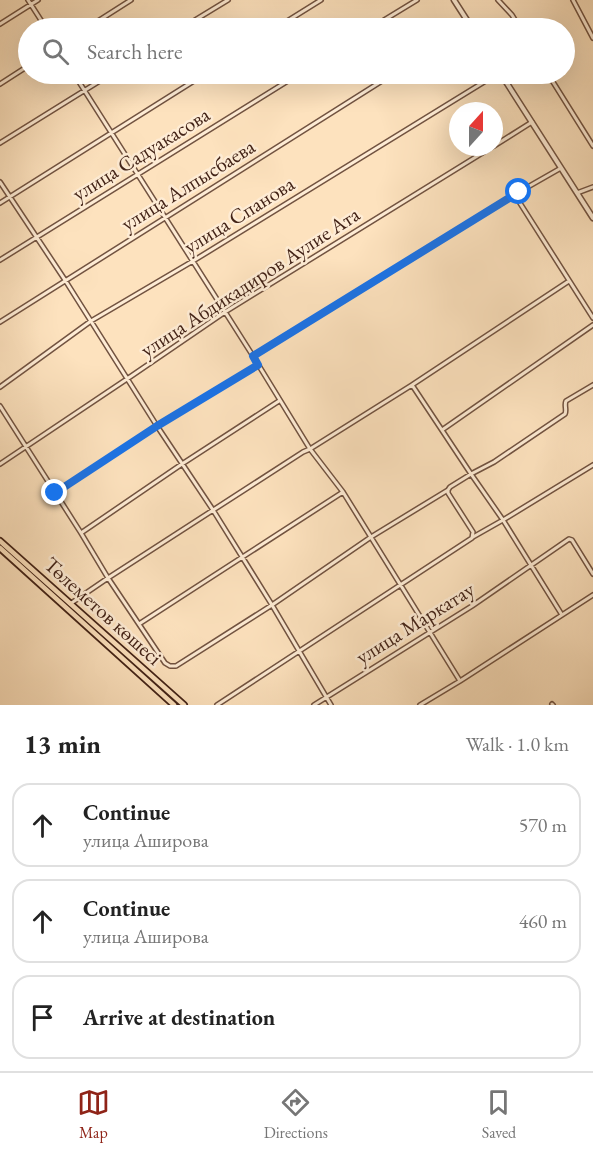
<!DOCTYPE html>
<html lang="en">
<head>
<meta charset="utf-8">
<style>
  body { margin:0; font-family:"EB Garamond",serif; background:#f2f2f2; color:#222 }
  .compass { position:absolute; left:449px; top:102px; width:54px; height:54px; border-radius:50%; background:#fff; box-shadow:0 6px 24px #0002; rotate:21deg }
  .stop { position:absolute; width:18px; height:18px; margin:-14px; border:4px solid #1a73e8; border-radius:50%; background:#fff }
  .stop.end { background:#1a73e8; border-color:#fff; box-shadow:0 2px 6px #0008 }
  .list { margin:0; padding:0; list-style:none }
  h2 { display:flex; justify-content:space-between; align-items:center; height:78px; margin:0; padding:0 24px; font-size:26px }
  h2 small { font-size:20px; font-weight:400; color:#767676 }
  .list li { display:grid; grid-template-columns:39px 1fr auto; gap:18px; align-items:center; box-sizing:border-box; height:84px; margin:0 12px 12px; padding:0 12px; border:2px solid #e0e0e0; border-radius:18px }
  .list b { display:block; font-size:22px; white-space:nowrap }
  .list p { margin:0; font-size:20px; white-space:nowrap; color:#767676 }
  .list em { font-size:20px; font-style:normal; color:#767676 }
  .icon { flex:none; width:33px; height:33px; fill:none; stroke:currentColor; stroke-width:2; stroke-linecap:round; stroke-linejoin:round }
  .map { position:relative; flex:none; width:593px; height:705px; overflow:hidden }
  .search { position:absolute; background:#fff; box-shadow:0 6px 24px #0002; left:18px; right:18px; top:18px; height:66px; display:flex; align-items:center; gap:15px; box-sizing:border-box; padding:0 21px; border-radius:33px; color:#767676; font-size:22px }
  .sheet { height:366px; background:#fff }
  nav { display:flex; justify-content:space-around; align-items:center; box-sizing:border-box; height:84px; border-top:2px solid #e0e0e0; background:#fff; font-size:16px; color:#767676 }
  nav a { display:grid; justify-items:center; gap:3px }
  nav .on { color:#8f2418 }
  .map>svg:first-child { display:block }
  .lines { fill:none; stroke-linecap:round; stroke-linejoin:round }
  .minor-casing { stroke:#725341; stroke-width:6 }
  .tertiary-casing { stroke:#725341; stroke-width:7 }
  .primary-casing { stroke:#432317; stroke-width:8 }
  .minor { stroke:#feecd5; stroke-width:3 }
  .tertiary { stroke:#feecd5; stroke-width:4 }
  .primary { stroke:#fde2be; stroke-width:4.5 }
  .route { stroke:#1a73e8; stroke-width:8 }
  .labels { text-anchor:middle; stroke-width:5; stroke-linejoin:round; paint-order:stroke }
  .street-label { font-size:21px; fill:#432317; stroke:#feecd5 }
</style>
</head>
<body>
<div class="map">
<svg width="593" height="705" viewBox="0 0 593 705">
  <rect width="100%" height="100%" fill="#fde2be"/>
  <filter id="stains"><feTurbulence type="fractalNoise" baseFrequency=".00333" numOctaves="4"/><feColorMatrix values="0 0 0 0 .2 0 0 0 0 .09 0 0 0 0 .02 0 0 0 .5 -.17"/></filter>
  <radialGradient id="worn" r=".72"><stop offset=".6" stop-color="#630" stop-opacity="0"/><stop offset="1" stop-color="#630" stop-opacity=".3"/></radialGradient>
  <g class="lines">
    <!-- minor casing -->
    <g class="minor-casing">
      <path id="minor" d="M28 0 46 28
        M498 0 512 15 520 28
        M573 0 593 38
        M0 24 38 0
        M87 28 131 0
        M182 28 228 0
        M276 28 321 0
        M371 28 417 0
        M463 28 469 25
        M74 74 253 356 310 449 412 385 569 281
        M548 74 593 146
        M0 84 28 66
        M0 143 111 74
        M494 146 532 122
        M561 168 519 192 518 200 593 318
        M0 182 65 280 157 426 213 510 272 605 331 705
        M577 193 593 187
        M0 203 205 74
        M0 260 299 74
        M0 322 393 74
        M253 356 519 192
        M412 385 471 474 494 462 565 414C567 410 564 405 566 401L593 385
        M0 387 91 321 193 261 497 74
        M279 401 182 464 81 533 108 578 165 663 170 666H176L272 605 371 537 448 490
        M0 406 81 533
        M442 430 593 325
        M0 464 127 379 225 312 492 147
        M55 493 157 426 258 365
        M70 604 108 578 303 452 310 449 343 492 460 681
        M562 615 593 595
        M139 624 343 492
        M552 704 553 705
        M217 705 472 538 473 532 448 493V490L450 487 471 474 503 520 593 465
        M314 705 472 606 569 539 572 540 593 574
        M420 705 460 681 562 615 503 520 473 537"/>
    </g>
    <!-- tertiary casing -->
    <g class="tertiary-casing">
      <path id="tertiary" d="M454 0 472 28
        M501 74 593 218"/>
    </g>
    <!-- primary casing -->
    <g class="primary-casing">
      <path id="primary" d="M0 541 184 705
        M0 548 174 705"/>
    </g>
    <!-- minor -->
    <use href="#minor" class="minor"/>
    <!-- tertiary -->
    <use href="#tertiary" class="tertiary"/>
    <!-- primary -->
    <use href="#primary" class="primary"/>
  </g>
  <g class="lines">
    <!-- route -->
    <path class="route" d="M55 493 157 426 258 365 253 356 519 192"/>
  </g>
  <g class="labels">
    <!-- street labels -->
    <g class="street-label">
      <text transform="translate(141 154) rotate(-32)" y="7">улица Садуакасова</text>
      <text transform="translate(188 185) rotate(-32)" y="7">улица Алпысбаева</text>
      <text transform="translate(239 215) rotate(-32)" y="7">улица Спанова</text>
      <text transform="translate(250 282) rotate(-33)" y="7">улица Абдикадиров Аулие Ата</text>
      <text transform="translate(103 611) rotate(42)" y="7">Төлеметов көшесі</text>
      <text transform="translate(415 623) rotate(-32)" y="7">улица Маркатау</text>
    </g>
  </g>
  <rect width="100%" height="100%" filter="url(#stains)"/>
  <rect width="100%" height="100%" fill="url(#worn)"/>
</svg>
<svg class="compass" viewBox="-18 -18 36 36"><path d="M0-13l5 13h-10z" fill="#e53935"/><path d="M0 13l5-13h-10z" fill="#767676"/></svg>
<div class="stop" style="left:519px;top:192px"></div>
<div class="stop end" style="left:55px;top:493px"></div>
<div class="search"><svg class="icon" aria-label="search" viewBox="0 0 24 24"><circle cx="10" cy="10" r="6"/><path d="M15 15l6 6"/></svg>Search here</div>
</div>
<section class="sheet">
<h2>13 min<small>Walk · 1.0 km</small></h2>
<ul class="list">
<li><svg class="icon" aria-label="ahead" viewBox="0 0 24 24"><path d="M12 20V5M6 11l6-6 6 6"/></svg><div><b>Continue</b><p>улица Аширова</p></div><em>570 m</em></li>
<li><svg class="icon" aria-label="ahead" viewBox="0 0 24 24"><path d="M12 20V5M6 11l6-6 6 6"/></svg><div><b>Continue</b><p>улица Аширова</p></div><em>460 m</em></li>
<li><svg class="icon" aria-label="arrive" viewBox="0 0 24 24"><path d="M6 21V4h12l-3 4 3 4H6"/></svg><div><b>Arrive at destination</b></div></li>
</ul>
</section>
<nav>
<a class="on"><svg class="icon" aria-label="map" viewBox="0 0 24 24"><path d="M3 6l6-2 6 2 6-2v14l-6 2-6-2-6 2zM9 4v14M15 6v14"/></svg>Map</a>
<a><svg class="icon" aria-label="directions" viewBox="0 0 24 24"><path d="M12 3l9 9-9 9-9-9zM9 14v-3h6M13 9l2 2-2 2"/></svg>Directions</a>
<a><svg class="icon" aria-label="saved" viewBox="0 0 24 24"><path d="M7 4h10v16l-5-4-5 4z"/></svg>Saved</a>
</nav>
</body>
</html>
